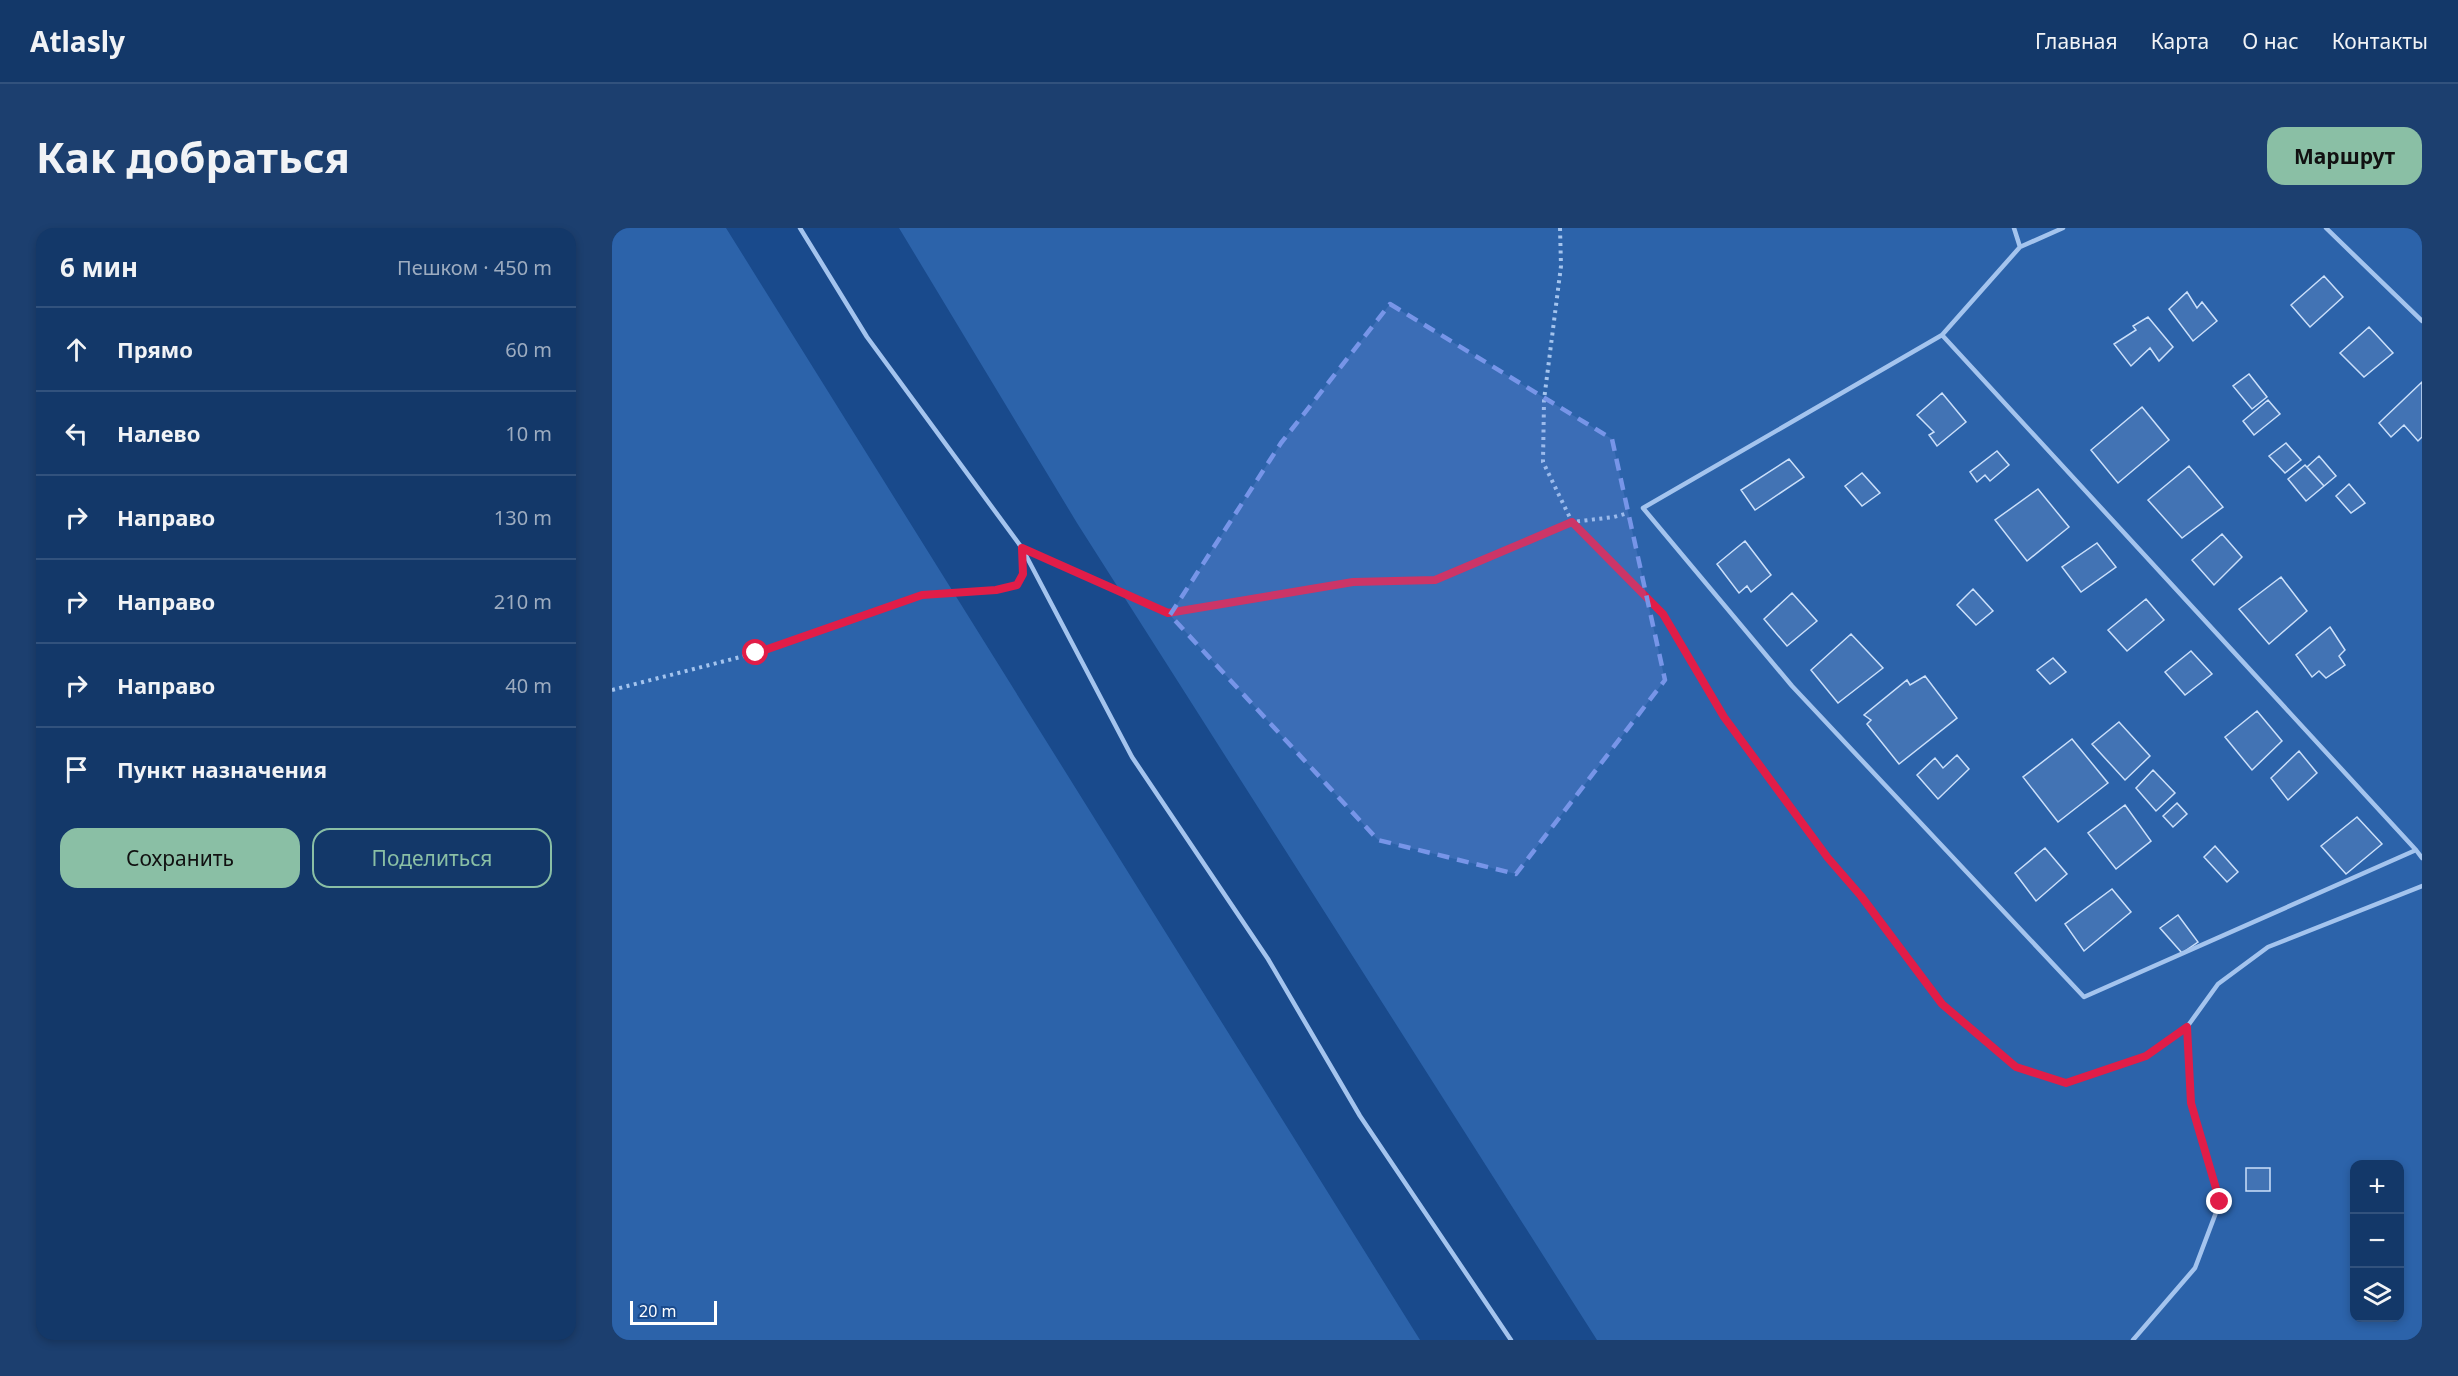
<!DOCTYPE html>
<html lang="ru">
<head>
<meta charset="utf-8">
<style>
  body { margin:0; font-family:"Noto Sans",sans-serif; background:#1c3f6f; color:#f1f3f6 }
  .controls { position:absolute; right:18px; bottom:18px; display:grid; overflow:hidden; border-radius:12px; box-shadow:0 3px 9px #0003 }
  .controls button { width:54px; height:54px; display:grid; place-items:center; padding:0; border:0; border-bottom:2px solid #32527d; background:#133869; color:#f1f3f6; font:30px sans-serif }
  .scale { position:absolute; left:18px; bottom:15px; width:87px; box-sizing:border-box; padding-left:6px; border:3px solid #fff; border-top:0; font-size:16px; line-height:21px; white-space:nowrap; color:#fff; -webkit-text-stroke:4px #194a8c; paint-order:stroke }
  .stop { position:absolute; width:18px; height:18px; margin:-14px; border:4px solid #e11d48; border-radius:50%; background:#fff }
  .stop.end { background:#e11d48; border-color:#fff; box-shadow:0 2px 6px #0008 }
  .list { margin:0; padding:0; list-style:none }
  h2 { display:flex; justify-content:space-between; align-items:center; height:78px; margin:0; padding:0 24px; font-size:26px }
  h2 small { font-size:20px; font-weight:400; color:#9dacc0 }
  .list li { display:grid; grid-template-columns:39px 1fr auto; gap:18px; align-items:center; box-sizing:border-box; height:84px; padding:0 24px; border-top:2px solid #32527d }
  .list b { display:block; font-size:22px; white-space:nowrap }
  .list em { font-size:20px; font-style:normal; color:#9dacc0 }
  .actions { display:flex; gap:12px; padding:18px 24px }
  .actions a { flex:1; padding:14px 0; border:2px solid #8abfa5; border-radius:18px; text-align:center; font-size:21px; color:#8abfa5 }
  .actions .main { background:#8abfa5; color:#111 }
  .icon { flex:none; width:33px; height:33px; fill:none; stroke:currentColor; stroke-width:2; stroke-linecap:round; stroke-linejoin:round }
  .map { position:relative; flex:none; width:1810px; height:1112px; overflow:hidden; border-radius:18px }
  header { display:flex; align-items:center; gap:36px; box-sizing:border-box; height:84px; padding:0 30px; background:#133869; border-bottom:2px solid #32527d }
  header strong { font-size:28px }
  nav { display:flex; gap:33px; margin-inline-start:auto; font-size:21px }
  .intro { display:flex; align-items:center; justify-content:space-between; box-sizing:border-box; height:144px; padding:0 36px }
  h1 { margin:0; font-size:42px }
  .button { padding:15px 27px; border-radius:18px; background:#8abfa5; color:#111; font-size:21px; font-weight:700 }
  main { display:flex; gap:36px; padding:0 36px }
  aside { flex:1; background:#133869; border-radius:18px; box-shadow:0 3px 9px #0003 }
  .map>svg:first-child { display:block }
  .green { fill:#2c63aa; fill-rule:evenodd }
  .building { fill:#4273b4; stroke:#cadffa; stroke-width:1.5 }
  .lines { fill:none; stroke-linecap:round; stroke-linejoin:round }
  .path { stroke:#a4c4ee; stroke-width:4; stroke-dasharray:3 4.5; stroke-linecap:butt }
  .lane { stroke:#a4c4ee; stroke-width:4.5 }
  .route { stroke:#e11d48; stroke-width:8 }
  .marked { fill:#7795e8; fill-opacity:0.2; stroke:#7795e8; stroke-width:4.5; stroke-dasharray:12 8; stroke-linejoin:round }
</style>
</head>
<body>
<header>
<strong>Atlasly</strong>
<nav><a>Главная</a><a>Карта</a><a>О нас</a><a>Контакты</a></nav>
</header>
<div class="intro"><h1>Как добраться</h1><a class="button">Маршрут</a></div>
<main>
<aside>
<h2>6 мин<small>Пешком · 450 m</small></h2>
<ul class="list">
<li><svg class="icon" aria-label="ahead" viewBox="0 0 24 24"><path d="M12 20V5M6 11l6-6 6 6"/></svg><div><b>Прямо</b></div><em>60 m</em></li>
<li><svg class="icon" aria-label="left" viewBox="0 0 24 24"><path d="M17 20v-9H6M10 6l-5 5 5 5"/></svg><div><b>Налево</b></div><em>10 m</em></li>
<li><svg class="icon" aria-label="right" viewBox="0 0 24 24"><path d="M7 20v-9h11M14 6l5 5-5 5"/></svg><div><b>Направо</b></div><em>130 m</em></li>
<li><svg class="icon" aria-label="right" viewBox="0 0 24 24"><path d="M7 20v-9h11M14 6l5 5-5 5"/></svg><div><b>Направо</b></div><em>210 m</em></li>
<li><svg class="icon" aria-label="right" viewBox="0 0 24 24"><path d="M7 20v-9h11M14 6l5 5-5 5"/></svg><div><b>Направо</b></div><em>40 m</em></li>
<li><svg class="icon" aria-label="arrive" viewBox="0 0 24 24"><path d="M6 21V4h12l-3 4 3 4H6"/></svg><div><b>Пункт назначения</b></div></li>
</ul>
<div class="actions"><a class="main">Сохранить</a><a>Поделиться</a></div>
</aside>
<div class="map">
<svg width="1810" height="1112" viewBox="0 0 1810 1112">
  <rect width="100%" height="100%" fill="#194a8c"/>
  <!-- green -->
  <path class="green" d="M0 0H114L808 1112H0Z
    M287 0H1810V1112H985L465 295ZM1742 936H1788V1090H1742Z"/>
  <!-- building -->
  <path class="building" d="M1712 48 1731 69 1698 99 1679 77Z
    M1575 64 1585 80 1590 74 1605 93 1581 113 1557 81Z
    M1536 89 1561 119 1547 133 1538 120 1519 138 1502 116 1524 102 1521 98Z
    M1757 99 1781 125 1752 149 1728 125Z
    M1637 146 1655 169 1640 181 1621 158Z
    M1810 154V209L1806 213 1792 197 1779 209 1767 195Z
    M1330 165 1354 194 1325 218 1317 207 1322 204 1305 187Z
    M1656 172 1668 186 1642 207 1631 193Z
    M1530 179 1557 212 1506 255 1479 222Z
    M1674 215 1689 232 1673 245 1657 228Z
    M1385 223 1397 237 1378 253 1373 247 1365 254 1358 244Z
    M1707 228 1724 248 1712 258 1695 239Z
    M1177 231 1192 249 1143 282 1129 262Z
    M1693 237 1712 258 1694 273 1676 251Z
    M1577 238 1611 279 1570 310 1536 272Z
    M1250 245 1268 265 1250 278 1233 258Z
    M1737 256 1753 275 1739 285 1724 268Z
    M1426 261 1457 299 1415 333 1383 292Z
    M1610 306 1630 329 1602 357 1580 332Z
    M1133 313 1159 347 1139 364 1135 358 1127 365 1105 336Z
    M1485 315 1504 339 1469 364 1450 339Z
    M1669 349 1695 383 1657 416 1627 381Z
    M1361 361 1381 383 1364 397 1345 377Z
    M1180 365 1205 393 1175 418 1152 391Z
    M1534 371 1552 392 1515 423 1496 402Z
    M1718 399 1733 422 1727 428 1733 437 1714 450 1707 443 1700 449 1684 427Z
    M1239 406 1271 440 1226 475 1199 442Z
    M1579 423 1600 446 1573 467 1553 444Z
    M1441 430 1454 444 1438 456 1425 442Z
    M1313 448 1345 490 1287 536 1255 496 1259 492 1252 487 1295 452 1298 457Z
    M1645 483 1670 513 1640 542 1613 509Z
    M1507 494 1538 528 1513 552 1480 516Z
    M1460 511 1496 555 1446 594 1411 549Z
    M1687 523 1705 545 1676 572 1659 550Z
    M1345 527 1357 541 1326 571 1305 547 1323 530 1331 540Z
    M1541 542 1563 565 1544 583 1524 560Z
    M1565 575 1575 586 1561 599 1551 588Z
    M1513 577 1539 613 1504 641 1476 605Z
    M1745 589 1770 616 1734 646 1709 618Z
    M1603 618 1626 644 1615 654 1592 629Z
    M1433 620 1455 646 1424 673 1403 645Z
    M1500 661 1519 684 1472 723 1453 696Z
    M1566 687 1586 714 1570 725 1548 700Z
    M1634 940H1658V963H1634Z"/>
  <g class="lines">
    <!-- path -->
    <path class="path" d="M948 0 949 38 932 172 931 234 960 294 1051 386 1112 489 1216 630 1249 668 1330 776 1404 839 1454 855 1534 828 1558 811
      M436 331 556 385 741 354 823 352 960 294 1002 289 1016 285
      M0 462 144 425 310 367 384 362 405 357 407 353"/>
    <!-- lane -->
    <path class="lane" d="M188 0 255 109 410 320 520 529 656 731 748 888 899 1112
      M1402 0 1408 19 1451 0
      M1714 0 1810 93
      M1408 19 1330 107 1031 280 1180 458 1472 769 1804 622 1810 630
      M1330 107 1804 622
      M1521 1112 1583 1040 1608 974 1579 875 1575 799 1606 756 1656 719 1810 658"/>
  </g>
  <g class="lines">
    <!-- route -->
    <path class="route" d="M144 425 310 367 384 362 405 357 411 346 410 320 556 385 741 354 823 352 960 294 1051 386 1112 489 1216 630 1249 668 1330 776 1404 839 1454 855 1534 828 1575 799 1579 875 1608 974"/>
  </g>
  <!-- marked area -->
  <path class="marked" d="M778 76 1000 211 1053 452 904 646 766 612 558 387 669 215Z"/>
</svg>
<div class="controls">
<button>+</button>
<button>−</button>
<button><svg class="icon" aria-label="layers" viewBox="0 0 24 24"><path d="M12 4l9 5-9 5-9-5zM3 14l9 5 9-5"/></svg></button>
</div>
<div class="scale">20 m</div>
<div class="stop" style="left:144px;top:425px"></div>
<div class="stop end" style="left:1608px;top:974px"></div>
</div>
</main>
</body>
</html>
